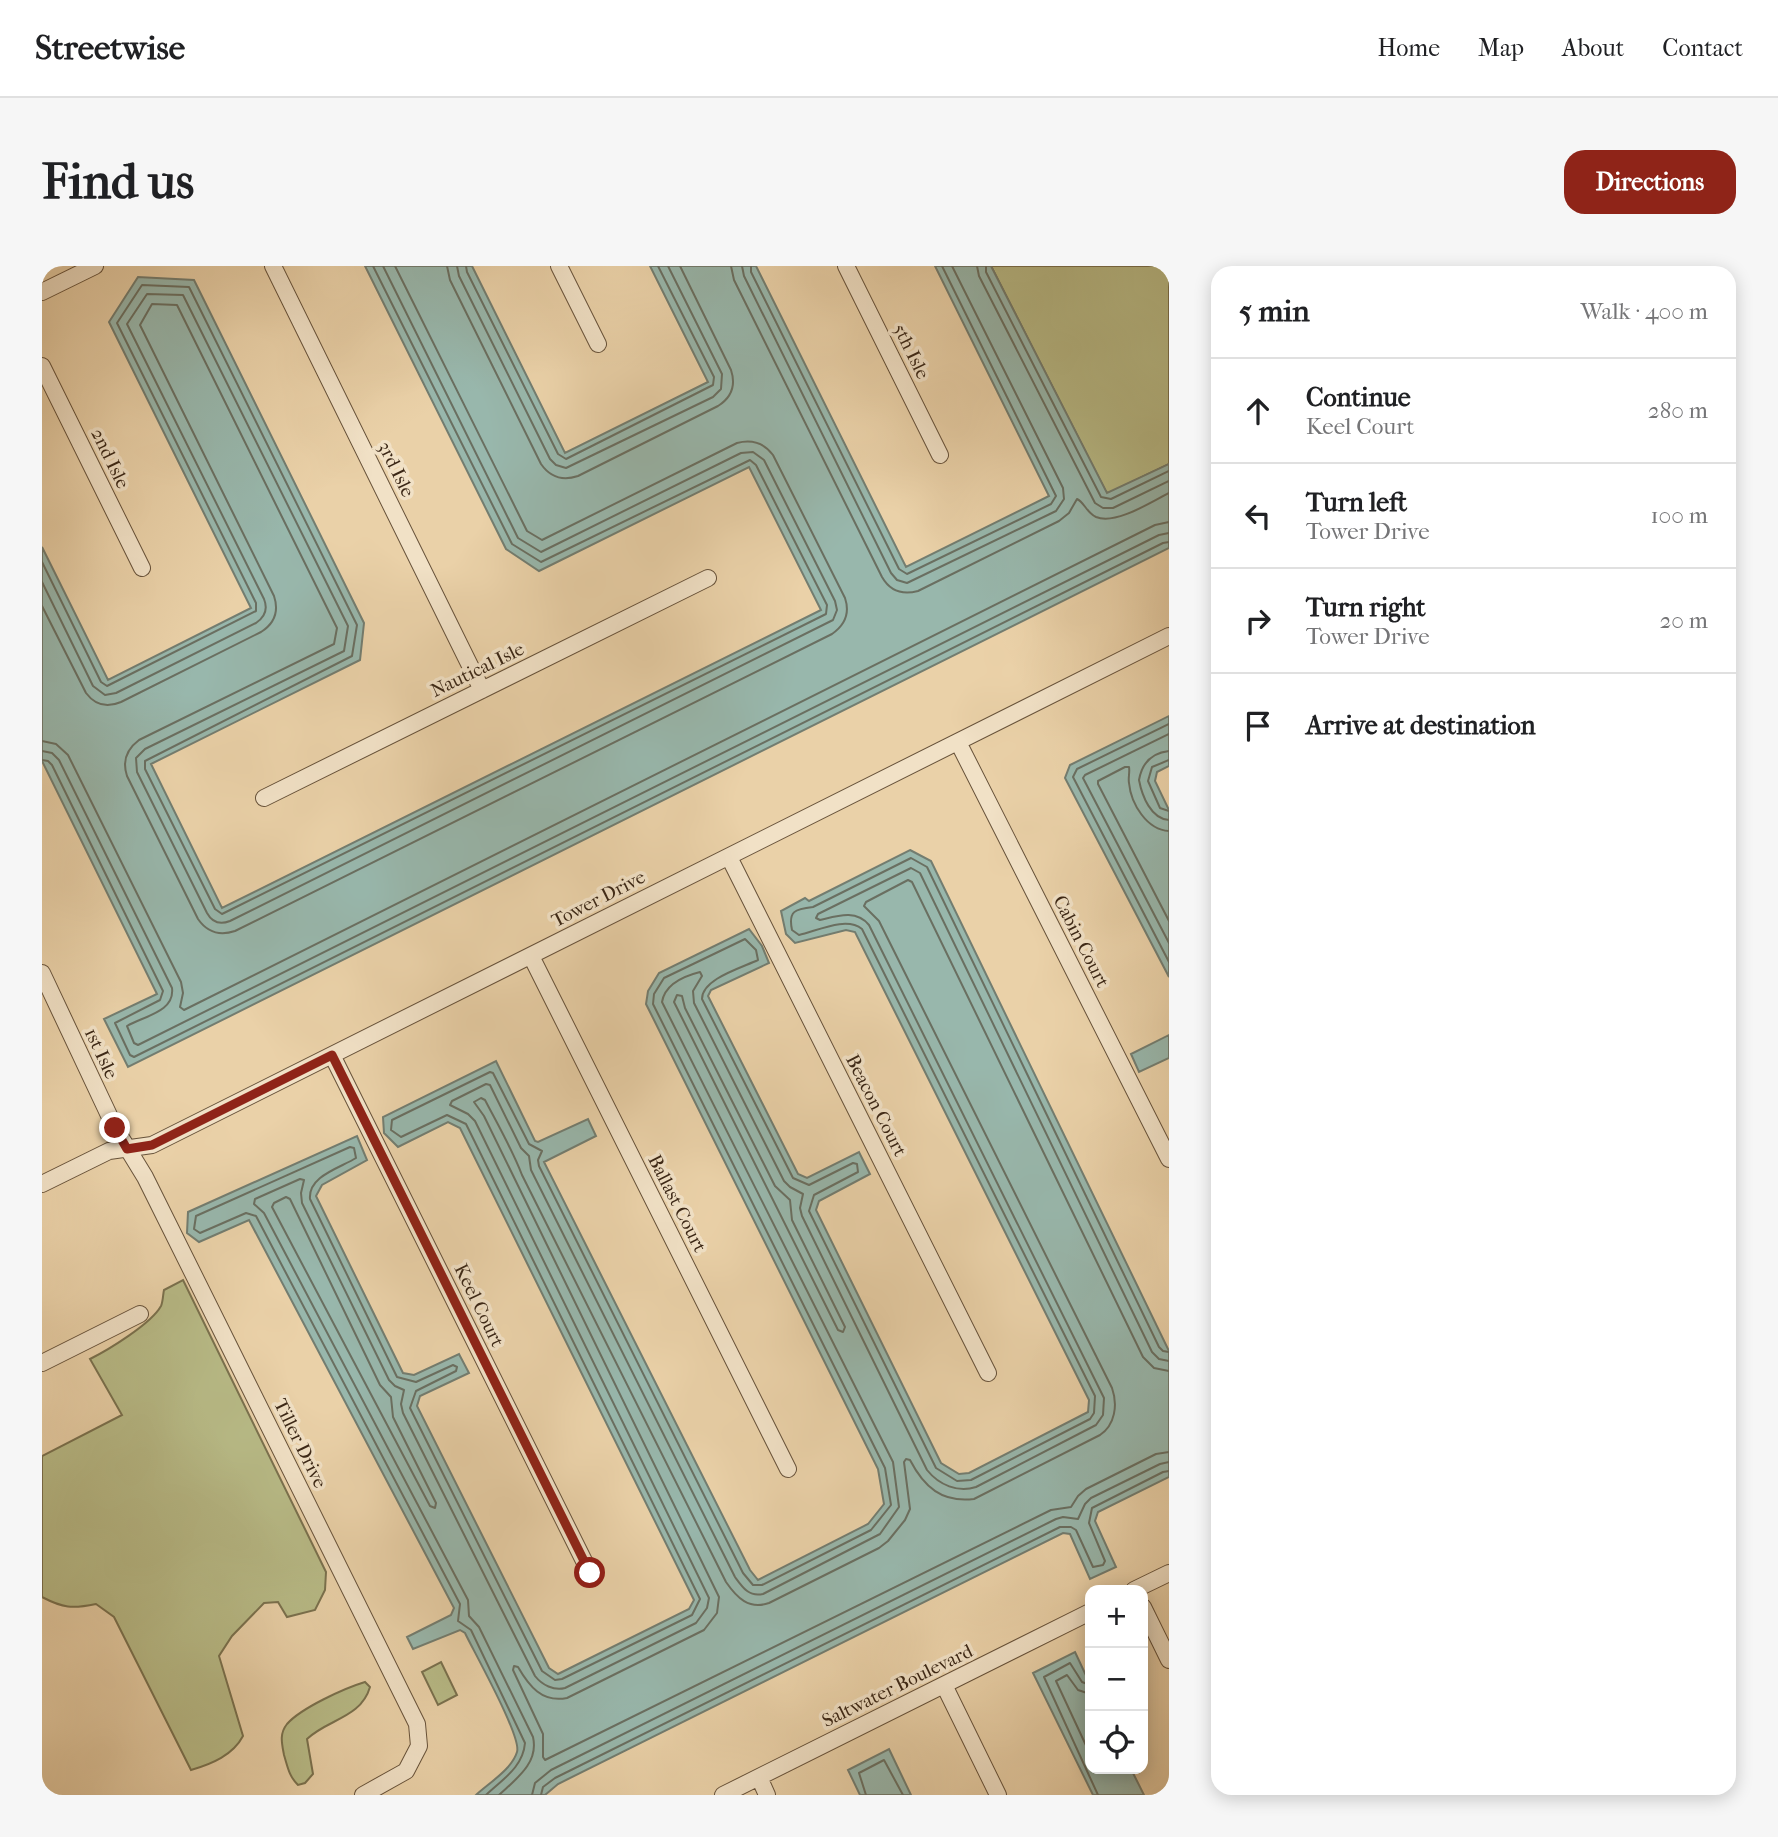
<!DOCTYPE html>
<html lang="en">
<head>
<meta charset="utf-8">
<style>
  body { margin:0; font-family:"IM FELL French Canon",serif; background:#f6f6f6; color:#202124 }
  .controls { position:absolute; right:21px; bottom:21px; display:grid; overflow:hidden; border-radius:14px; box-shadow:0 4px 18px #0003 }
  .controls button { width:63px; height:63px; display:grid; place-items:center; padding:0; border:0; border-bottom:2px solid #e0e0e0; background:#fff; color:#202124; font:35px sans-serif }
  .stop { position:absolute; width:21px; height:21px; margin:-16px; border:5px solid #8f2418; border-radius:50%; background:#fff }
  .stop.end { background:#8f2418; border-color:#fff; box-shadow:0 2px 7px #0008 }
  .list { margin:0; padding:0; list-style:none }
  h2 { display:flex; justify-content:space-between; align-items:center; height:91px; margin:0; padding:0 28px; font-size:30px }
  h2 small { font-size:23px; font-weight:400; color:#757577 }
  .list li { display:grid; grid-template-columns:46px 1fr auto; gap:21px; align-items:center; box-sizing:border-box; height:105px; padding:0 28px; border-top:2px solid #e0e0e0 }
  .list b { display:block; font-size:26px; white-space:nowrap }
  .list p { margin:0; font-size:23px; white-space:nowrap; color:#757577 }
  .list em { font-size:23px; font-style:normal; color:#757577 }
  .icon { flex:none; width:38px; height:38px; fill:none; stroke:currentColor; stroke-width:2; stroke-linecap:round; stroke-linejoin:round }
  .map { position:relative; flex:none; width:1127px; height:1529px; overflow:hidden; border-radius:21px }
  header { display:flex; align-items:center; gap:42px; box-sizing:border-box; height:98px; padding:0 35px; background:#fff; border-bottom:2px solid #e0e0e0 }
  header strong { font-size:33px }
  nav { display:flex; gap:38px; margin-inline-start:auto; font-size:24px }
  .intro { display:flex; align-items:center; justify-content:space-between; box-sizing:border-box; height:168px; padding:0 42px }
  h1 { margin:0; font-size:49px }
  .button { padding:18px 32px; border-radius:21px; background:#8f2418; color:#fff; font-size:24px; font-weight:700 }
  main { display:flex; gap:42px; padding:0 42px }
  aside { flex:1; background:#fff; border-radius:21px; box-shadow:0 4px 18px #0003 }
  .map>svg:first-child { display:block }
  .green { fill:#b8bb87; stroke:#7a714e; stroke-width:2 }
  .water { fill:#98b7ac; stroke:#737d70; stroke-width:2 }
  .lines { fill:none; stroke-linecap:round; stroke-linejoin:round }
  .shore { stroke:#6a6f61; stroke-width:2 }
  .minor-casing { stroke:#67523a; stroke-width:18 }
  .minor { stroke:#f1e1c6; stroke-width:16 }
  .route { stroke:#8f2418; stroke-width:9 }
  .labels { text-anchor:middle; stroke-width:7; stroke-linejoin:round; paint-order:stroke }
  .street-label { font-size:19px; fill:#3b2716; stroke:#f1e1c6 }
</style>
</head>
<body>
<header>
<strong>Streetwise</strong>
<nav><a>Home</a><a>Map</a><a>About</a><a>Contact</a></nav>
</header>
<div class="intro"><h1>Find us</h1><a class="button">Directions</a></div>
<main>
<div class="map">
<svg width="1127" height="1529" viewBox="0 0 1127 1529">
  <rect width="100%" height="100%" fill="#ead1a8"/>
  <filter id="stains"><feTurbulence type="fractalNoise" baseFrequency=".00286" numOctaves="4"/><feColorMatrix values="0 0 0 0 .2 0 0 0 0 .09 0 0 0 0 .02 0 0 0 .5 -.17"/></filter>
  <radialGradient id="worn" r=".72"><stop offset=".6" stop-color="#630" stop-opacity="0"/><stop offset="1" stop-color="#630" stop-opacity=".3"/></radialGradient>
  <!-- green -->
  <path class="green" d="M949 0H1127V198L1065 228Z
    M141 1014 284 1306 283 1324 273 1344 245 1351 236 1336 222 1337 190 1370 177 1390 201 1470C191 1489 170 1498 149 1504L72 1351 54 1338C30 1343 21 1342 0 1331V1190L80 1149 48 1093C66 1084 109 1058 119 1040 121 1036 121 1028 122 1024Z
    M399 1396 415 1429 396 1439 380 1406Z
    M323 1416 328 1421C319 1452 286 1453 265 1473L271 1508 263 1517 256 1519C247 1510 246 1502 242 1489 240 1478 237 1468 245 1458 259 1442 303 1422 323 1416Z"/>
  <!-- water -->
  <path class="water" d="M323 0H430L523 187 666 116 608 0H714L864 301 1007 230 893 0H949L1065 227 1127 198V282L86 801 62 753 115 728 0 495V281L66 414 209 342 67 56 96 11 152 14 322 357 318 394 109 498 180 642 779 344 707 201 497 305 464 283Z
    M1127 450V500L1115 506 1113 515 1127 544V711L1023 512 1028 499Z
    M868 584 889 595 1127 1085V1211L1056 1246 1053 1255 1074 1301 1048 1313 1028 1268 1021 1267 516 1518 503 1529H434C447 1517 470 1503 475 1486 480 1471 432 1386 423 1367L418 1364 371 1383 365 1371 409 1349 412 1342 207 954 157 976 145 967 146 946 315 870 325 894 280 919 274 930 361 1107 372 1109 417 1088 427 1107 378 1130 375 1140 507 1402 516 1408 647 1343 652 1334 418 862 406 856 356 881 342 867 341 851 454 795 493 875 496 876 546 853 554 870 502 896 708 1304 716 1314 826 1258 842 1238 836 1203 604 738 606 725 617 707 707 663 720 680 727 697 669 724 666 730 756 908 765 912 817 886 828 908 777 935 774 944 899 1197 917 1208 927 1207 1046 1146 1047 1134 813 666 804 664 753 677 744 668 739 645 763 632 767 635Z
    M1127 769V792L1097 806 1089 788Z
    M1033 1386 1048 1418V1503H1089L1102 1529H1051L991 1407Z
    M847 1483 869 1529H818L806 1504Z"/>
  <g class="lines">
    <!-- shore -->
    <path class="shore" d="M405 0 408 14 499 198C508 211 521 215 536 210L676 140C690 131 694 119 689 104L638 0
      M415 0 417 10 508 193 514 199 524 202 671 131 679 123 680 108 626 0
      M424 0 425 6 516 188 524 193 671 119 672 111 616 0
      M689 0 692 14 840 311C848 325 861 329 876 325L1017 255 1027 247 1035 233C1042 236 1045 247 1054 251 1074 259 1109 236 1127 227
      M700 0 702 10 849 307 855 314 865 317 1014 245 1022 233 1021 222 910 0
      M709 0V6L857 303 865 308 1009 238 1014 230 900 0
      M935 0 937 10 1053 237 1061 242H1071L1127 215
      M944 0V6L1059 231 1069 233 1127 205
      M0 296 59 416 65 420 214 345V337L75 57 100 19 147 21 315 359 310 390 103 495V503L173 643 180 648 784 348 785 339 714 199 708 194 499 296 470 278 331 0
      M0 316 51 420 63 429 74 427 214 357C223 351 226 343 222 333L85 58 105 28 141 29 306 360 302 385 103 483 94 492 95 506 165 647C170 656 178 659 188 655L791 354 795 344 793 335 722 194 711 186 699 187 499 286 476 272 341 0
      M0 340 44 427C53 439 65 442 79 436L219 366C233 357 237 345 232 330L98 59 110 38 135 39 295 362 292 378 97 474C85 483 80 495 85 510L156 653C165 666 178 670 193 665L790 368C803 359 808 347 803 332L731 189C722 177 710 173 695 177L500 274 485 265 353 0
      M1127 458 1035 503 1031 511 1127 696
      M1127 468 1043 509 1041 512 1127 677
      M0 475 14 478 26 489 139 716 141 727 138 741 142 744 1113 259 1127 256
      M0 485 10 487 17 494 130 722C133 746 102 750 85 760L92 777 96 779 1117 269 1127 267
      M1127 485C1109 487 1100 497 1097 514 1100 530 1109 553 1127 554
      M0 494 6 495 10 499 121 725 118 734 73 757 88 789 92 791 1121 277 1127 276
      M1127 494 1110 501 1106 515 1118 542 1127 545
      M1127 565C1105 564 1089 538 1087 517 1086 512 1088 506 1087 501H1083L1056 515V518L1127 655
      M635 729 640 730 643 742 733 920 748 934 750 954 803 1061 801 1066 796 1064 632 736Z
      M244 931 248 933 338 1119 349 1131 351 1151 394 1237 393 1242 388 1240 230 941 232 937Z
      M1127 1105 1112 1102 1101 1091 870 616 866 614 824 636 822 640 837 655 1070 1122C1076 1139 1073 1159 1058 1169L932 1233C900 1237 882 1221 868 1194L864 1193 862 1196 868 1243 863 1254 846 1275 837 1282 727 1337C707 1344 695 1332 684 1316L480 909C470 883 456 859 443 834L439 832 432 836 442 850 677 1331 675 1347 662 1364 525 1432C500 1437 487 1420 476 1401L472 1400 471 1404 501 1468V1491L503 1494 1009 1244 1029 1241 1036 1230 1044 1223 1114 1188 1127 1186
      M1048 1419 1040 1416 1028 1397 1002 1411 1056 1529
      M1048 1428 1036 1424 1025 1409 1014 1415 1048 1488
      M444 1529C461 1513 481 1501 483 1477L429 1364 416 1355 418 1338 214 950 204 947 158 967 152 963 154 950 308 881 312 882 314 892C298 902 266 910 268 933L355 1111 374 1116 411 1099 415 1101 414 1105 374 1125 368 1142 500 1405 513 1414 520 1413 650 1349 658 1333 424 858 405 849 359 871 349 864 350 854 448 806 451 807 487 878 500 885 496 894 497 900 701 1307 711 1319H720L829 1264 849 1239 843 1202 611 738 612 728 622 712 703 673 714 684 716 694C699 702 660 713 660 733L751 912 767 919 811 897 815 898 816 906 772 929 767 945 894 1202 915 1215 929 1214 1048 1153 1052 1147 1053 1130 820 663C804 650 775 665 757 669L750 664C746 645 753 643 771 641L869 592 885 601 1117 1081 1121 1085 1127 1086
      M457 1529C474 1513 497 1497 491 1471L437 1361 427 1350 426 1334 222 947 212 938 213 933 258 913 262 914 259 927 260 937 347 1114 353 1120 362 1124 359 1138 361 1147 493 1410C500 1419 512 1425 523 1422L654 1357 665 1342 667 1332 433 855 426 848 408 839 410 835 444 818 448 819 479 882 487 890 489 904 693 1311C701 1322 707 1331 721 1328L838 1268 857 1241 851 1196 620 736C623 718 642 710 658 706L660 710 651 725 652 737 742 915 748 921 761 928 758 942 760 950 885 1204C897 1219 916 1227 934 1221L1054 1159 1061 1149 1062 1132 827 659C814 643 795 650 778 654L774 652 776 648 869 602 878 607 1110 1086 1117 1093 1127 1095
      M490 1529 493 1517 509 1504 1014 1253 1021 1251 1036 1253 1043 1238 1049 1232 1118 1198 1127 1196
      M499 1529 501 1521 513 1512 1018 1261H1029L1034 1264 1051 1301 1061 1299 1063 1295 1047 1257 1050 1242 1121 1206 1127 1205
      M824 1529 817 1507 842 1494 861 1529"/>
    <!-- minor casing -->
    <g class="minor-casing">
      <path id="minor" d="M231 0 440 424
        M517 0 556 78
        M804 0 898 189
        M0 26 53 0
        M0 100 100 302
        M916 476 1127 893
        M222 532 666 312
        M687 591 946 1107
        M489 690 746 1203
        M0 707 73 862 103 911 375 1458 377 1480 364 1505 321 1529
        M290 789 548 1307
        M0 918 67 885 110 879 1127 370
        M0 1097 98 1048
        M1092 1324 1127 1307
        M1101 1341 1127 1394
        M902 1419 956 1529
        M717 1511 725 1529
        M681 1529 1048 1346"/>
    </g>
    <!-- minor -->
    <use href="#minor" class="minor"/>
  </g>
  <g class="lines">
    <!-- route -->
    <path class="route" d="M73 862 85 883 110 879 290 789 548 1307"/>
  </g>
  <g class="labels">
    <!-- street labels -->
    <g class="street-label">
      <text transform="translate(870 85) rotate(64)" y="7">5th Isle</text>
      <text transform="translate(69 192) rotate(64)" y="7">2nd Isle</text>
      <text transform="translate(355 203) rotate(64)" y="7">3rd Isle</text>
      <text transform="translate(435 403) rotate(-26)" y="7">Nautical Isle</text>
      <text transform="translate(556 632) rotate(-27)" y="7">Tower Drive</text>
      <text transform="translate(1040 675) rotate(63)" y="7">Cabin Court</text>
      <text transform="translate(60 787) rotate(65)" y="7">1st Isle</text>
      <text transform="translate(835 839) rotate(63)" y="7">Beacon Court</text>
      <text transform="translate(636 937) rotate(63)" y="7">Ballast Court</text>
      <text transform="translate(438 1039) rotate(64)" y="7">Keel Court</text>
      <text transform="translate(259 1177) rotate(64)" y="7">Tiller Drive</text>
      <text transform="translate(855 1419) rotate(-26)" y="7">Saltwater Boulevard</text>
    </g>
  </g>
  <rect width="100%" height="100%" filter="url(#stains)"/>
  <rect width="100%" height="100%" fill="url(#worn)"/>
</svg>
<div class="controls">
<button>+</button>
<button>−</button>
<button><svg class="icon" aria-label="locate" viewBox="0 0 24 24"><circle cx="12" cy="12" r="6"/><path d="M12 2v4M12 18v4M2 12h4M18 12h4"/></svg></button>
</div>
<div class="stop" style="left:548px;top:1307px"></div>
<div class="stop end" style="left:73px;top:862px"></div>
</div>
<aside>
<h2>5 min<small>Walk · 400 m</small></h2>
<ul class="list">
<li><svg class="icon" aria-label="ahead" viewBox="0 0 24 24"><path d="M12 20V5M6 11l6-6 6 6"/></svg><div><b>Continue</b><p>Keel Court</p></div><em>280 m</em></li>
<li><svg class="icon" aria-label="left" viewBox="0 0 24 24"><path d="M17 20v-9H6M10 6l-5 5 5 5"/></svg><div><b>Turn left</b><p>Tower Drive</p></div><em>100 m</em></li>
<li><svg class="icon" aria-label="right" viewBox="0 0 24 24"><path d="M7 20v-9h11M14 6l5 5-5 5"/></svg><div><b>Turn right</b><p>Tower Drive</p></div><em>20 m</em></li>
<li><svg class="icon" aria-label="arrive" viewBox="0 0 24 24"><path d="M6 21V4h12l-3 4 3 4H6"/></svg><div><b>Arrive at destination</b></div></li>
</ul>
</aside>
</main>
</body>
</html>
